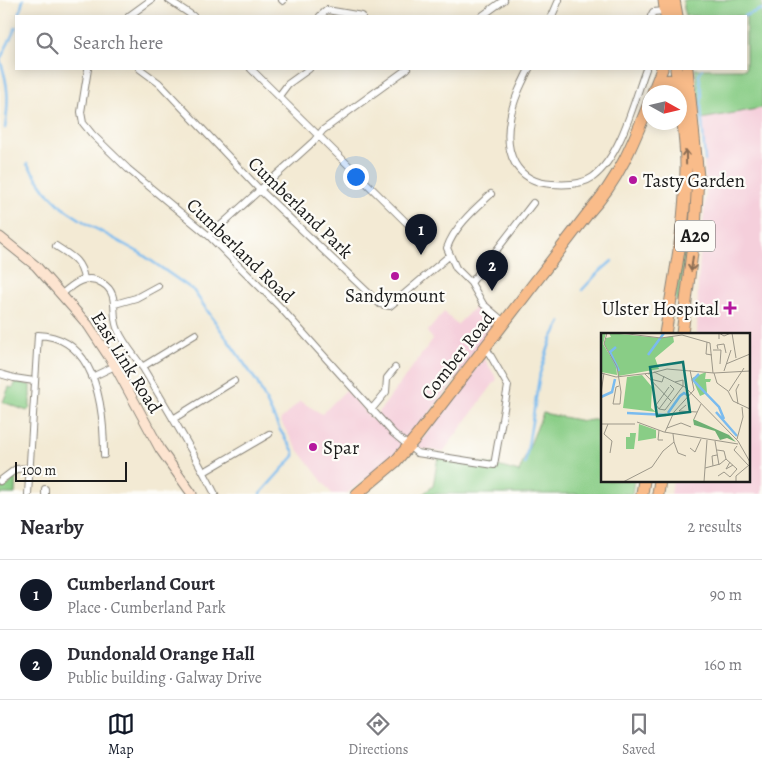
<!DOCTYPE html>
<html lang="en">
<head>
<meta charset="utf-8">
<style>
  body { margin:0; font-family:Alegreya,serif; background:#f2f2f3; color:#2b2b33 }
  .compass { position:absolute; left:642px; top:85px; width:45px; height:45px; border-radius:50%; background:#fff; box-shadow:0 2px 12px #0003; rotate:98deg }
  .scale { position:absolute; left:15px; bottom:12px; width:112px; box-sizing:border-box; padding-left:5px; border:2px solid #1c1c1c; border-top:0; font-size:14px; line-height:18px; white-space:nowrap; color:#1c1c1c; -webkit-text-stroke:4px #fdfcf7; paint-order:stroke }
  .you { position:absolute; left:355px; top:176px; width:18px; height:18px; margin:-12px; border:4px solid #fff; border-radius:50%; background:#1a73e8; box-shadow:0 0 0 8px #1a73e833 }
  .badge { display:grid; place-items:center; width:32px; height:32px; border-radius:50%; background:#111827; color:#fff; font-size:16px; font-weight:700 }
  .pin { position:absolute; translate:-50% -41px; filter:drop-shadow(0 1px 2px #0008) }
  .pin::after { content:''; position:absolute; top:26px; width:18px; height:15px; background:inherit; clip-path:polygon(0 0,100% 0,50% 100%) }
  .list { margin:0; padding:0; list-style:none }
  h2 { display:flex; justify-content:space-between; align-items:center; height:65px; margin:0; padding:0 20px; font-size:21px }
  h2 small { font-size:16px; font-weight:400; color:#7c7c81 }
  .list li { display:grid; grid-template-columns:32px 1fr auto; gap:15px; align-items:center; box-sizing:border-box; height:70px; padding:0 20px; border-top:1px solid #e1e1e2 }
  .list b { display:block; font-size:19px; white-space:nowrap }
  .list p { margin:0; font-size:16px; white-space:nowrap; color:#7c7c81 }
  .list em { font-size:16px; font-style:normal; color:#7c7c81 }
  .icon { flex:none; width:28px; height:28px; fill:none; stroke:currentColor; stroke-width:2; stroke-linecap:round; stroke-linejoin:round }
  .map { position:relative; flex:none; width:762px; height:494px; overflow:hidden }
  .search { position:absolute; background:#fff; box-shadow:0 2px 12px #0003; left:15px; right:15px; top:15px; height:55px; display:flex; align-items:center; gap:12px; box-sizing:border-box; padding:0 18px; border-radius:0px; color:#7c7c81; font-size:19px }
  .sheet { height:205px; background:#fff }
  nav { display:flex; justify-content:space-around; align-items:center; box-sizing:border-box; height:70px; border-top:1px solid #e1e1e2; background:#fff; font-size:14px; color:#7c7c81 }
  nav a { display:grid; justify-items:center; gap:2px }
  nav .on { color:#111827 }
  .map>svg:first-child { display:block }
  .built { fill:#f5cfdb }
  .green { fill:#89cd86; stroke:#527451 }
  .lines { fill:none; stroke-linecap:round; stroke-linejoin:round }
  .stream { stroke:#7abbef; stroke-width:2.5 }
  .street-casing { stroke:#888378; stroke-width:8 }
  .secondary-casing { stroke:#888378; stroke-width:11 }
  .highway-casing { stroke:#888378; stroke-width:13 }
  .street { stroke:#fff; stroke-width:6 }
  .secondary { stroke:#fde4d0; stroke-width:9 }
  .highway { stroke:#f9bc8a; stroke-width:11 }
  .oneway { stroke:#8a6c53 }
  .poi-dot { fill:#b5179e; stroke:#fdfcf7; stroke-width:2 }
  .labels { text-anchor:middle; stroke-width:4.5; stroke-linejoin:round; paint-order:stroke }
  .shield { fill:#fdfcf7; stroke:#605f5e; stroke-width:1 }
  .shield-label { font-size:18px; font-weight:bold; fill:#1c1c1c }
  .poi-label { font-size:19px; fill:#1c1c1c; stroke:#fdfcf7; text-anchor:start }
  .street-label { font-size:19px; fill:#1c1c1c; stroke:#fdfcf7 }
  .inset-river { fill:none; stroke:#7abbef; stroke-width:2.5 }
  .inset-road { fill:none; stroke:#9d988a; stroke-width:1 }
  .view { fill:#0f766e; fill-opacity:0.15; stroke:#0f766e; stroke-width:2.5 }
  .inset-edge { fill:none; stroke:#1c1c1c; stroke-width:2.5 }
</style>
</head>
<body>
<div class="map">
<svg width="762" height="494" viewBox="0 0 762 494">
  <rect width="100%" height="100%" fill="#fdfcf7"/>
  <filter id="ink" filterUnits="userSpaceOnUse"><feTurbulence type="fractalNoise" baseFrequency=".02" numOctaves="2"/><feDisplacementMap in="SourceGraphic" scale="10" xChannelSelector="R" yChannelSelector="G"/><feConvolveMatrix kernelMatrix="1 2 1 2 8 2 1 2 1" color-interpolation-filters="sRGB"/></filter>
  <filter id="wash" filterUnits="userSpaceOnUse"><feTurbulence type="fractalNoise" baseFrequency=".0096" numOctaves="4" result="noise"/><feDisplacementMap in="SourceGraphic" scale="20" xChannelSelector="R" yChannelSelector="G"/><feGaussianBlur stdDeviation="1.12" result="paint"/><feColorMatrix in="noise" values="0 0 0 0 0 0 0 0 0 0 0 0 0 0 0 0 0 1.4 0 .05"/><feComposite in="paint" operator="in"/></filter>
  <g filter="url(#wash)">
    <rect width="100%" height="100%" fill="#f3ead4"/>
    <!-- built -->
    <path class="built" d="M762 108V494H671L673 480H748V334H697L698 282 706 189 701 119Z
      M479 303 500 323 396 456 346 494H332L294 444 280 420 300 401 322 414 346 390 373 420 433 339 427 332 444 312 457 325Z
      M484 358 497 379 443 452 416 448Z"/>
    <!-- green -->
    <path class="green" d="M683 0H762V108L701 119 695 69H746V16H685Z
      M692 182C698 198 682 277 679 299L675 302 690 183Z
      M16 382 30 385V408L27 411 3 402 9 387 13 388Z
      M543 413 583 421 602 419V480H634L632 494H423L433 486 438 457 494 465 519 472Z
      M16 472 15 494H0V485L3 489 12 482 10 477Z"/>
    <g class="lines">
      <!-- stream -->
      <path class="stream" d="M19 16 23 0
        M744 16 762 9
        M702 69 699 75 702 93 701 105 705 161
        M5 128C9 102 9 85 0 60L16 27
        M27 164 46 191 63 208 89 225 140 253 193 290 257 382 280 430 294 452V456L260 494
        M582 290 596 275 612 261
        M525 464 540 373 551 340 561 322"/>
    </g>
  </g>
  <g filter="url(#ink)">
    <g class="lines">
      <!-- street casing -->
      <g class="street-casing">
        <path id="street" d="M169 0 193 16
          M282 0 283 1
          M129 16 151 0
          M320 16 327 10 362 16
          M482 16 504 0
          M552 16 559 0
          M651 16 653 12 665 11
          M88 69 81 112 83 123 92 134 128 169 209 236 280 307 393 433 417 453 494 465 508 386 485 346
          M140 69 159 83 260 190 380 304 390 306 449 256
          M251 69 417 233
          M529 69C521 85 513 101 510 119 504 152 515 182 552 184 565 185 582 185 593 177 621 156 634 101 646 69
          M279 96 288 84 309 69
          M491 194C475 209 454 227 447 248L456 268 471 283 483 304 504 322
          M209 236 314 141 323 130 407 69
          M56 246C71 256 81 260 84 279
          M471 283 533 203
          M62 294C73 284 86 273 102 283 121 294 110 314 118 330 124 344 135 356 143 368 168 410 193 451 215 494
          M115 304 136 298 158 286
          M142 367 196 334
          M0 374 14 378 34 381
          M92 377 115 366
          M371 410 386 392 387 378 395 368
          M173 419 234 381
          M204 472 269 434
          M0 481 16 469 30 468
          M28 494 38 335C97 337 104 410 104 455
          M45 494V489"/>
      </g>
      <!-- secondary casing -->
      <g class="secondary-casing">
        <path id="secondary" d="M0 237 36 266 88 325 115 366 160 449 192 494"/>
      </g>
      <!-- highway casing -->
      <g class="highway-casing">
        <path id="highway" d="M664 0 666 16
          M674 0 677 16
          M657 84C667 79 672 78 679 87
          M653 92 662 69
          M665 334C674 279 686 223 686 167 686 134 680 102 676 69
          M682 334 695 228 698 177 687 69
          M357 494 395 462 417 436 589 212C619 180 634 141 650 101
          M642 494 644 480
          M658 494 660 480"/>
      </g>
      <!-- street -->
      <use href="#street" class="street"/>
      <!-- secondary -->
      <use href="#secondary" class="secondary"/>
      <!-- highway -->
      <use href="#highway" class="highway"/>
    </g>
    <!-- one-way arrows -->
    <defs><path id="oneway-shaft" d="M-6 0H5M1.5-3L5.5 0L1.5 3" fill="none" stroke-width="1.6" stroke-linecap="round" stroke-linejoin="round" transform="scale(1.25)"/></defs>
    <g class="oneway">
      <use href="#oneway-shaft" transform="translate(686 157) rotate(-91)"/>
      <use href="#oneway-shaft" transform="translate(692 264) rotate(97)"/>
    </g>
  </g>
  <!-- markers -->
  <g class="poi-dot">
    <circle cx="633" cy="180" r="5"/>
    <circle cx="395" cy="276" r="5"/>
    <path d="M727.5 300.5h5v5h5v5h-5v5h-5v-5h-5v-5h5z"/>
    <circle cx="313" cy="447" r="5"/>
  </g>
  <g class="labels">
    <!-- shield labels -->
    <rect class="shield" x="675" y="220.5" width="40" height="31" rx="4"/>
    <g class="shield-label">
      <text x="695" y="242">A20</text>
    </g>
    <!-- poi labels -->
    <g class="poi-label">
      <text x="643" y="187">Tasty Garden</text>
      <text x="395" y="302" text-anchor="middle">Sandymount</text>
      <text x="719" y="315" text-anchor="end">Ulster Hospital</text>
      <text x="323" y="454">Spar</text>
    </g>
    <!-- street labels -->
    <g class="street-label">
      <text transform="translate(301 207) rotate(44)" y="7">Cumberland Park</text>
      <text transform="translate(241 250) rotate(44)" y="7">Cumberland Road</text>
      <text transform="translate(457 355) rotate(-52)" y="7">Comber Road</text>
      <text transform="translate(127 362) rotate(58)" y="7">East Link Road</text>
    </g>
  </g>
  <!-- overview -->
  <g transform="translate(601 333)">
    <rect width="149" height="149" fill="#f3ead4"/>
    <path d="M0 0H5L2 11 15 32 16 42 0 39ZM8 0 60 5 72 3 73 9 54 25 58 36 17 43V34L3 11 5 5 10 4ZM105 39 104 46H110L109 49H105L106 60 99 63 91 45ZM41 42 51 54 50 75 55 79 22 75 26 44ZM38 91 55 97V105L37 108ZM29 100H35L33 116H25V104H29Z" fill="#89cd86"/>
    <path d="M92 86 128 102 135 109 126 105 119 107 114 98 93 92Z" fill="#6eb073"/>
    <path class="inset-river" d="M15 14 9 19 18 38M47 22 63 0M98 41 92 47 118 74 123 86M0 64 11 59 14 46M115 79 136 103M26 80 65 82M67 80 79 63 83 60 88 63"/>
    <path class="inset-road" d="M6 0 3 11 16 34 20 59 19 71H12L15 54 18 53M19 0 60 5 81 2 109 10 112 40M131 0 135 25M118 6V0L123 3 130 0M106 9 105 21 111 22M117 16 116 12 123 11 125 20M112 17H120L119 31M125 31 149 21M123 38 130 17M53 39 84 54 137 108 149 129M0 40 15 44 50 40M113 40 116 50 127 58 132 68 149 76M44 41 70 68M47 41 66 36 113 40 149 38M49 46 61 49 63 43M68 54 55 72 58 76 73 56 69 52M128 58 143 35M0 60 3 40M137 71 135 57 138 51M85 72 78 78 96 79M58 76 64 77 82 53V47L74 49M93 86 100 71M36 89 63 99 137 111M0 91H34M7 91 3 101 11 108 9 120M66 95 80 90 90 94M58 97 57 107H62M64 99 73 79 93 57 89 37M136 106 142 84 141 74M114 108 118 132M73 109 77 120 85 123M136 113 133 117 147 132M89 115 94 119 100 106M129 129 125 136 132 132M112 133 111 123 116 122M104 135 119 131 125 126 123 118 116 117M117 143 123 139 129 144 136 136 125 126M22 149 51 134 62 118 73 109 72 101M103 149 106 107M135 149V143L148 132"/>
    <path class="view" d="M82 29 89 79 56 83 49 34Z"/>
    <rect width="149" height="149" class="inset-edge"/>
  </g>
</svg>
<svg class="compass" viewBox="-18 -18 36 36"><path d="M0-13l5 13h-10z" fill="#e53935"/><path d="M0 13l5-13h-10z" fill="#7c7c81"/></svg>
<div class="scale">100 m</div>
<div class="you"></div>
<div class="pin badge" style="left:421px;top:255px">1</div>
<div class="pin badge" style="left:492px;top:291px">2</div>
<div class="search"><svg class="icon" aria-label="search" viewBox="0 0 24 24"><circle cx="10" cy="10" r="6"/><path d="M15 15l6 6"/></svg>Search here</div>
</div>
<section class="sheet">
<h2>Nearby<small>2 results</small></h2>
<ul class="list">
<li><span class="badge">1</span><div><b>Cumberland Court</b><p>Place · Cumberland Park</p></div><em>90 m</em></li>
<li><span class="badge">2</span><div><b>Dundonald Orange Hall</b><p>Public building · Galway Drive</p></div><em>160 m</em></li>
</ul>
</section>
<nav>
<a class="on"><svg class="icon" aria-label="map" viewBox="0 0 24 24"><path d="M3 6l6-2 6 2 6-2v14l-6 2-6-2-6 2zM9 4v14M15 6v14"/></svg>Map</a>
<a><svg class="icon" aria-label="directions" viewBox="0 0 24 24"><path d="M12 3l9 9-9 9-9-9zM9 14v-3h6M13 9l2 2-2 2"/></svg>Directions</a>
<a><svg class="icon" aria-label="saved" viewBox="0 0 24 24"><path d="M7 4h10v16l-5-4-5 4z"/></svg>Saved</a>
</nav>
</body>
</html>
